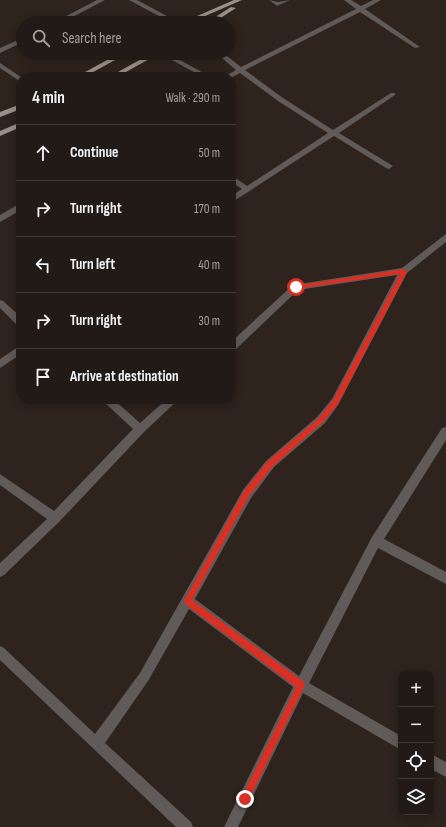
<!DOCTYPE html>
<html lang="en">
<head>
<meta charset="utf-8">
<style>
  body { margin:0; font-family:"Sofia Sans Condensed",sans-serif; background:#2a231f; color:#f1f3f6 }
  .controls { position:absolute; right:12px; bottom:12px; display:grid; overflow:hidden; border-radius:8px; box-shadow:0 2px 10px #0003 }
  .controls button { width:36px; height:36px; display:grid; place-items:center; padding:0; border:0; border-bottom:1px solid #3f3835; background:#221a16; color:#f1f3f6; font:20px sans-serif }
  .stop { position:absolute; width:12px; height:12px; margin:-9px; border:3px solid #d93025; border-radius:50%; background:#fff }
  .stop.end { background:#d93025; border-color:#fff; box-shadow:0 1px 4px #0008 }
  .list { margin:0; padding:0; list-style:none }
  h2 { display:flex; justify-content:space-between; align-items:center; height:52px; margin:0; padding:0 16px; font-size:17px }
  h2 small { font-size:13px; font-weight:400; color:#a2a1a1 }
  .list li { display:grid; grid-template-columns:26px 1fr auto; gap:12px; align-items:center; box-sizing:border-box; height:56px; padding:0 16px; border-top:1px solid #3f3835 }
  .list b { display:block; font-size:15px; white-space:nowrap }
  .list em { font-size:13px; font-style:normal; color:#a2a1a1 }
  .icon { flex:none; width:22px; height:22px; fill:none; stroke:currentColor; stroke-width:2; stroke-linecap:round; stroke-linejoin:round }
  .map { position:relative; flex:none; width:446px; height:827px; overflow:hidden }
  .search { position:absolute; background:#221a16; box-shadow:0 2px 10px #0003; left:16px; top:16px; width:220px; height:44px; display:flex; align-items:center; gap:10px; box-sizing:border-box; padding:0 14px; border-radius:22px; color:#a2a1a1; font-size:15px }
  .panel { position:absolute; background:#221a16; box-shadow:0 2px 10px #0003; left:16px; top:72px; width:220px; height:332px; border-radius:16px }
  .map>svg:first-child { display:block }
  .lines { fill:none; stroke-linecap:round; stroke-linejoin:round }
  .street { fill:#605b58; fill-rule:evenodd }
  .primary { fill:#9b8f89; fill-rule:evenodd }
  .route { fill:#d93025 }
</style>
</head>
<body>
<div class="map">
<svg width="446" height="827" viewBox="0 0 446 827">
  <rect width="100%" height="100%" fill="#2e231d"/>
  <g class="lines">
    <!-- street -->
    <path class="street" d="M97 0H105L61 23H53Z
      M129 0H137L180 23H172Z
      M269 0 278 2 290 0 277 6Z
      M344 0H351L361 6 373 0H381L365 9 420 47 415 48 360 12 245 70 283 98 333 130 391 93H395V95L339 133 393 166 389 169 386 168 334 136 231 203V196L242 189 231 182V175L247 186 328 133 278 101 240 73 231 78 224 77 236 70 216 53H223L241 67 356 9Z
      M23 38V42L0 53V48Z
      M159 53H167L211 77H203Z
      M0 63 21 77V82L0 68Z
      M21 203V210L0 222V215Z
      M446 234V242L407 273 338 405 325 423 274 467 251 498 195 599 299 676 372 537 442 428 446 427V440L384 539 446 572V584L378 548 309 683 401 736V750L303 693 238 827H224L293 687 189 609 148 681 105 743 191 822 193 827H176L0 660V646L4 648 95 734 140 673 243 490 266 461 317 417 332 399 397 275 298 290 234 351 231 352V342L293 285 402 268Z
      M0 300 3 301 21 317V327L18 326 0 308Z
      M21 345V354L0 368V359Z
      M101 399H113L140 423 167 399H179L144 432 59 522 4 575 0 577V563L47 519 0 485V474L54 511 133 429Z
      M431 754 446 762V777L431 769Z"/>
    <!-- primary -->
    <path class="primary" d="M234 0H242L189 23H181Z
      M231 7 236 8 213 23H206Z
      M120 53H128L84 77H76Z
      M152 53H160L117 77H109Z
      M21 104V109L0 117V112Z
      M21 122V127L0 136V131Z"/>
  </g>
  <!-- route -->
  <path class="route" d="M404 269 407 272 338 404 323 422 272 467 249 496 192 600 304 682 305 685 248 802 245 803 242 802 240 799 242 796 296 687 185 604 184 601 244 491 267 462 319 418 333 400 400 274 296 289 293 287V286Z"/>
</svg>
<div class="controls">
<button>+</button>
<button>−</button>
<button><svg class="icon" aria-label="locate" viewBox="0 0 24 24"><circle cx="12" cy="12" r="6"/><path d="M12 2v4M12 18v4M2 12h4M18 12h4"/></svg></button>
<button><svg class="icon" aria-label="layers" viewBox="0 0 24 24"><path d="M12 4l9 5-9 5-9-5zM3 14l9 5 9-5"/></svg></button>
</div>
<div class="stop" style="left:296px;top:287px"></div>
<div class="stop end" style="left:245px;top:799px"></div>
<div class="search"><svg class="icon" aria-label="search" viewBox="0 0 24 24"><circle cx="10" cy="10" r="6"/><path d="M15 15l6 6"/></svg>Search here</div>
<section class="panel">
<h2>4 min<small>Walk · 290 m</small></h2>
<ul class="list">
<li><svg class="icon" aria-label="ahead" viewBox="0 0 24 24"><path d="M12 20V5M6 11l6-6 6 6"/></svg><div><b>Continue</b></div><em>50 m</em></li>
<li><svg class="icon" aria-label="right" viewBox="0 0 24 24"><path d="M7 20v-9h11M14 6l5 5-5 5"/></svg><div><b>Turn right</b></div><em>170 m</em></li>
<li><svg class="icon" aria-label="left" viewBox="0 0 24 24"><path d="M17 20v-9H6M10 6l-5 5 5 5"/></svg><div><b>Turn left</b></div><em>40 m</em></li>
<li><svg class="icon" aria-label="right" viewBox="0 0 24 24"><path d="M7 20v-9h11M14 6l5 5-5 5"/></svg><div><b>Turn right</b></div><em>30 m</em></li>
<li><svg class="icon" aria-label="arrive" viewBox="0 0 24 24"><path d="M6 21V4h12l-3 4 3 4H6"/></svg><div><b>Arrive at destination</b></div></li>
</ul>
</section>
</div>
</body>
</html>
